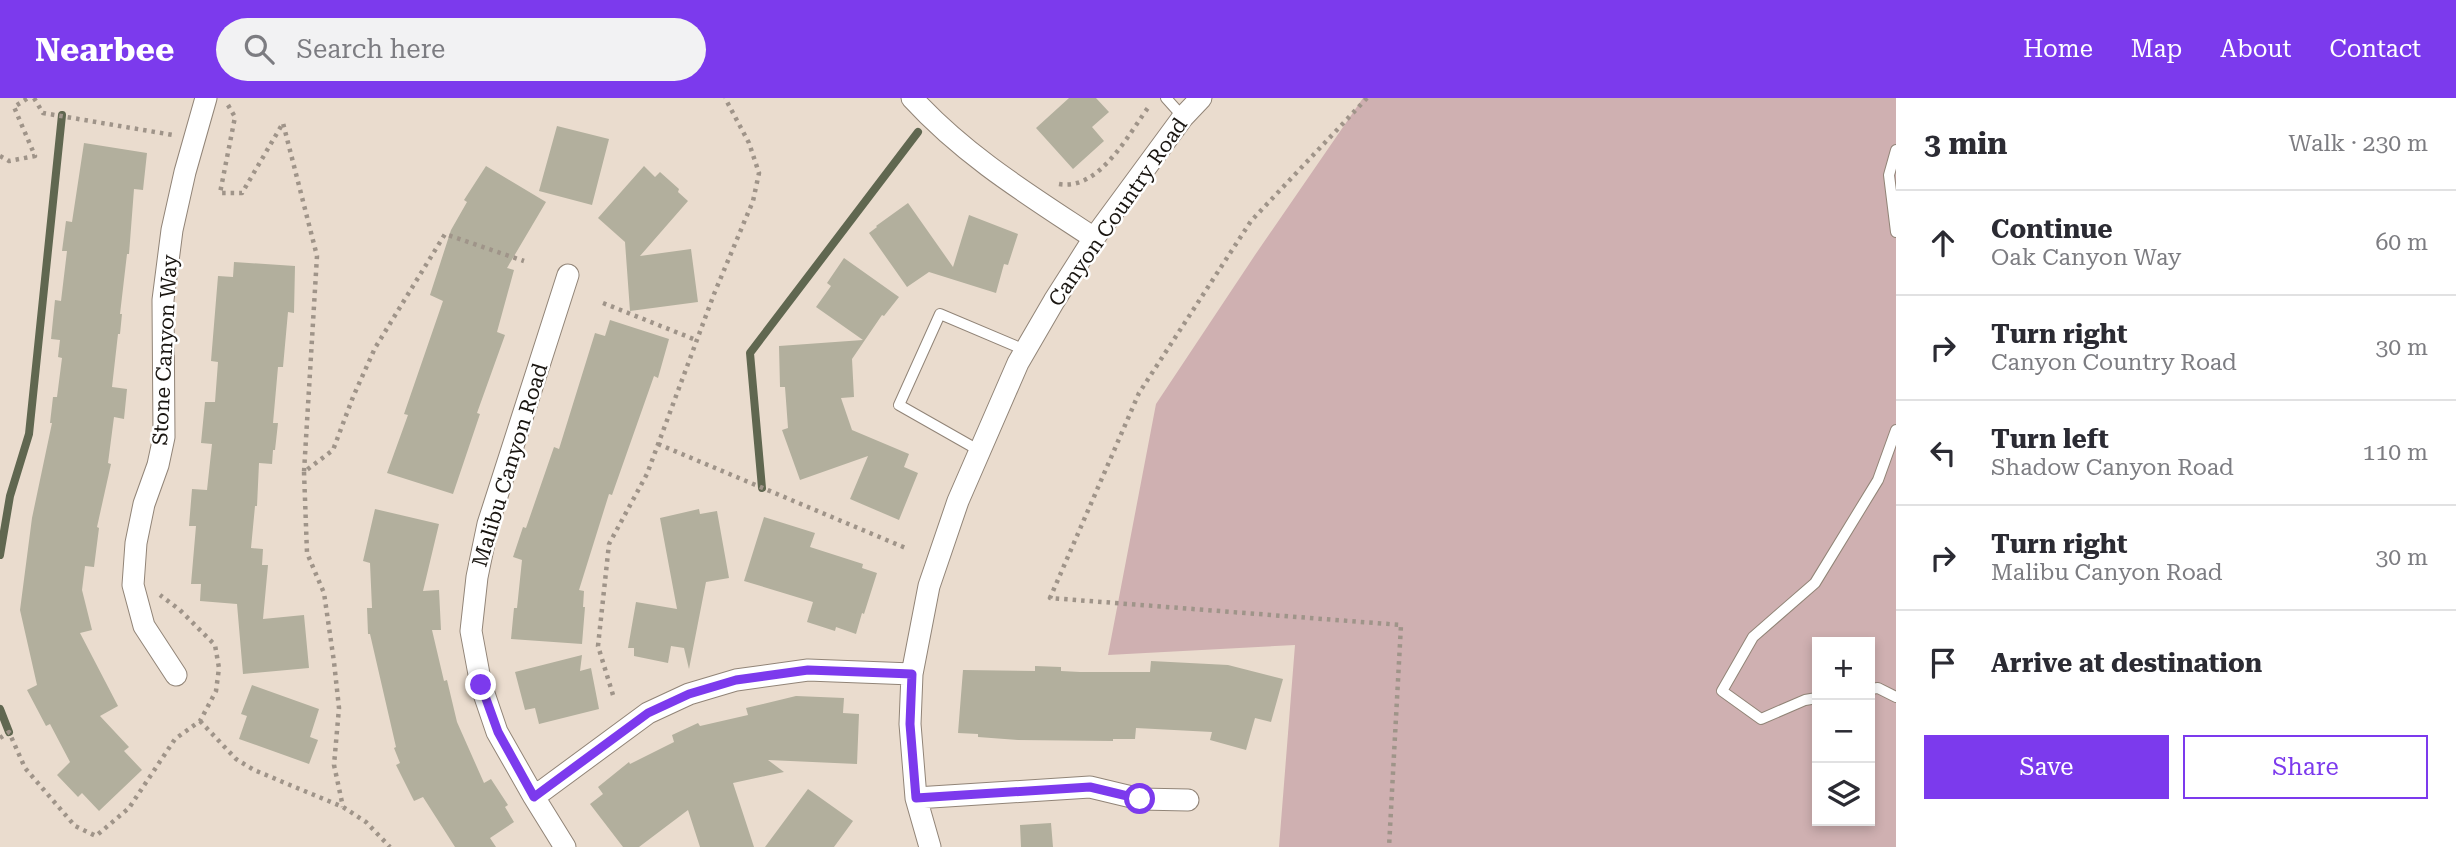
<!DOCTYPE html>
<html lang="en">
<head>
<meta charset="utf-8">
<style>
  body { margin:0; font-family:"Roboto Serif",serif; background:#f2f2f3; color:#2b2b33 }
  .controls { position:absolute; right:21px; bottom:21px; display:grid; overflow:hidden; border-radius:0px; box-shadow:0 4px 10px #0003 }
  .controls button { width:63px; height:63px; display:grid; place-items:center; padding:0; border:0; border-bottom:2px solid #e1e1e2; background:#fff; color:#2b2b33; font:35px sans-serif }
  .stop { position:absolute; width:21px; height:21px; margin:-16px; border:5px solid #7c3aed; border-radius:50%; background:#fff }
  .stop.end { background:#7c3aed; border-color:#fff; box-shadow:0 2px 7px #0008 }
  .list { margin:0; padding:0; list-style:none }
  h2 { display:flex; justify-content:space-between; align-items:center; height:91px; margin:0; padding:0 28px; font-size:30px }
  h2 small { font-size:23px; font-weight:400; color:#7c7c81 }
  .list li { display:grid; grid-template-columns:46px 1fr auto; gap:21px; align-items:center; box-sizing:border-box; height:105px; padding:0 28px; border-top:2px solid #e1e1e2 }
  .list b { display:block; font-size:26px; white-space:nowrap }
  .list p { margin:0; font-size:23px; white-space:nowrap; color:#7c7c81 }
  .list em { font-size:23px; font-style:normal; color:#7c7c81 }
  .actions { display:flex; gap:14px; padding:21px 28px }
  .actions a { flex:1; padding:16px 0; border:2px solid #7c3aed; border-radius:0px; text-align:center; font-size:24px; color:#7c3aed }
  .actions .main { background:#7c3aed; color:#fff }
  .icon { flex:none; width:38px; height:38px; fill:none; stroke:currentColor; stroke-width:2; stroke-linecap:round; stroke-linejoin:round }
  .map { position:relative; flex:none; width:1896px; height:749px; overflow:hidden }
  header { display:flex; align-items:center; gap:42px; box-sizing:border-box; height:98px; padding:0 35px; background:#7c3aed; color:#fff }
  header strong { font-size:33px }
  nav { display:flex; gap:38px; margin-inline-start:auto; font-size:24px }
  .search { width:490px; height:63px; background:#f2f2f3; display:flex; align-items:center; gap:18px; box-sizing:border-box; padding:0 24px; border-radius:38px; color:#7c7c81; font-size:26px }
  main { display:flex }
  aside { flex:1; background:#fff }
  .map>svg:first-child { display:block }
  .green { fill:#cfb0b1; fill-rule:evenodd }
  .lines { fill:none; stroke-linecap:round; stroke-linejoin:round }
  .stream { stroke:#606750; stroke-width:8 }
  .building { fill:#b2af9d }
  .lane-casing { stroke:#918477; stroke-width:12 }
  .street-casing { stroke:#918477; stroke-width:23 }
  .path { stroke:#9f9489; stroke-width:4.5; stroke-dasharray:3.5 5; stroke-linecap:butt }
  .lane { stroke:#fff; stroke-width:10 }
  .street { stroke:#fff; stroke-width:21 }
  .route { stroke:#7c3aed; stroke-width:9 }
  .labels { text-anchor:middle; stroke-width:5; stroke-linejoin:round; paint-order:stroke }
  .street-label { font-size:21px; fill:#191510; stroke:#fff }
</style>
</head>
<body>
<header>
<strong>Nearbee</strong>
<div class="search"><svg class="icon" aria-label="search" viewBox="0 0 24 24"><circle cx="10" cy="10" r="6"/><path d="M15 15l6 6"/></svg>Search here</div>
<nav><a>Home</a><a>Map</a><a>About</a><a>Contact</a></nav>
</header>
<main>
<div class="map">
<svg width="1896" height="749" viewBox="0 0 1896 749">
  <rect width="100%" height="100%" fill="#eadcce"/>
  <!-- green -->
  <path class="green" d="M1363 0H1896V749H1279L1295 547 1108 557 1156 306 1255 157ZM1817 544H1870V723H1817Z"/>
  <g class="lines">
    <!-- stream -->
    <path class="stream" d="M762 390 750 255 918 34
      M0 457 10 398 29 336 62 17
      M0 611 9 634"/>
  </g>
  <!-- building -->
  <path class="building" d="M1069 0H1096L1109 14 1092 29 1104 43 1073 71 1036 30Z
    M557 28 609 41 592 107 539 93Z
    M84 45 147 55 143 92 134 91 129 156H127L120 216H122L120 236H118L112 289 127 291 124 321 114 319 108 365 111 366 97 429 99 430 94 469 85 468 82 492 92 532 80 535 118 608 100 618 129 649 124 653 142 672 99 713 82 695 78 699 57 677 70 664 50 626 46 628 27 592 37 587 20 512 32 420 52 325H50L53 299H57L62 260 58 259 60 242 51 241 55 202 61 203 67 153H62L66 123 72 124Z
    M486 68 546 104 507 170 514 172 497 234 505 237 477 315 480 316 453 396 387 375 408 317 404 316 443 203 430 197 451 132 467 104 464 102Z
    M644 68 655 79 660 74 679 91 678 94 688 103 640 158 691 151 698 204 630 213 625 144 598 120Z
    M908 105 953 169 969 117 1018 136 1008 167 1004 166 996 195 929 174 907 189 869 135 877 129 876 128Z
    M844 160 899 199 884 218 882 217 852 261 854 299 841 300 852 332 909 356 904 369 918 375 899 422 850 401 868 358 800 382 782 332 788 330 785 289H780L779 248 863 242 816 209 831 188 827 185Z
    M234 164 295 168 294 215 288 214 283 269H278L273 325H278L275 352H273L272 366 259 365 257 408H255L251 450 263 451 262 467H268L263 521 304 517 309 570 243 576 237 506 200 503 201 486H191L196 428H189L192 391 207 392 212 346 201 345 205 304H215L218 264 211 263 218 178 233 179Z
    M610 222 669 241 658 280 654 278 612 397 609 396 579 492 584 493 583 509H585L582 546 511 541 514 510H517L522 462 513 459 523 429 526 430 554 349 559 351 595 235 605 238Z
    M375 411 439 426 423 493 439 492 441 532H432L444 583 447 582 457 624 484 685 491 681 508 707 505 709 514 724 490 740 496 749H455L423 699 414 703 396 667 400 665 394 650 396 649 370 536H368L367 510H372L370 465 363 463Z
    M699 411 700 416 717 413 729 480 706 484 689 571 684 550 671 548 668 565 634 558V550H628L636 504 677 511 660 420Z
    M764 419 815 435 810 449 863 466 862 470 877 475 864 516 862 515 856 536 836 529 835 533 807 524 813 504 744 483Z
    M582 557 580 573 591 570 599 611 539 626 535 610 525 612 515 574Z
    M1151 563 1228 567 1283 581 1271 624 1255 620 1246 652 1210 642 1212 634 1136 630 1135 641H1113V643L1018 642 978 639V636L958 635 963 572 1035 573V568L1061 569V573L1080 574H1150Z
    M252 587 319 611 310 639 318 642 309 666 239 641 247 618 241 616Z
    M796 598 844 600 843 615 859 616 857 666 768 662 784 674 733 685 754 749H700L688 712 639 749H623L590 706 603 696 598 689 629 664 630 666 674 644 672 637 698 625 700 628 748 617 746 610Z
    M808 691 853 723 834 749H765Z
    M1051 725 1053 749H1021L1020 727Z"/>
  <g class="lines">
    <!-- lane casing -->
    <g class="lane-casing">
      <path id="lane" d="M1166 0 1183 19
        M1896 52 1889 77 1896 134
        M980 353 899 307 940 216 1025 252
        M1870 591 1878 590 1896 599
        M1817 600 1805 602 1761 621 1722 593 1753 539 1815 485 1878 382 1896 332"/>
    </g>
    <!-- street casing -->
    <g class="street-casing">
      <path id="street" d="M912 0C965 58 1029 97 1094 140
        M176 577 144 528 133 487 136 445 144 406 158 367 164 339 163 202 172 132 185 74 206 0
        M534 699 648 615 689 596 736 582 808 572 912 576
        M916 700 1090 689 1140 701 1188 702
        M565 749 534 699 497 634 481 587 471 533 477 479 488 426 568 177
        M930 749 916 700 910 626 912 576 929 488 958 403 1018 265 1054 203 1094 140 1183 19 1201 0"/>
    </g>
    <!-- path -->
    <path class="path" d="M34 0 43 15 173 37
      M1367 0 1251 123 1139 295 1050 500 1401 527 1389 749
      M228 7 235 19 220 95H242L283 25 317 158 304 374 333 352 353 299 375 250 445 136 524 163
      M0 58 9 63 35 58 14 9 28 0
      M1059 86C1100 93 1129 35 1150 7
      M603 205 696 242
      M658 346 908 451
      M304 374 307 455 324 495 334 564 339 610 334 667 343 709
      M613 597 598 548 609 446 647 376 714 196 753 103 759 75 749 45 725 0
      M200 623 236 661 254 672 343 709 366 724 390 749
      M0 640 9 634 25 670 75 728 96 738 129 710 175 641 200 623 216 593 219 570 215 547 180 512 160 497"/>
    <!-- lane -->
    <use href="#lane" class="lane"/>
    <!-- street -->
    <use href="#street" class="street"/>
  </g>
  <g class="lines">
    <!-- route -->
    <path class="route" d="M481 587 498 634 534 699 648 615 689 596 736 582 808 572 912 576 910 626 916 700 1090 689 1140 701"/>
  </g>
  <g class="labels">
    <!-- street labels -->
    <g class="street-label">
      <text transform="translate(1118 114) rotate(-55)" y="7">Canyon Country Road</text>
      <text transform="translate(165 252) rotate(-87)" y="7">Stone Canyon Way</text>
      <text transform="translate(510 367) rotate(-73)" y="7">Malibu Canyon Road</text>
    </g>
  </g>
</svg>
<div class="controls">
<button>+</button>
<button>−</button>
<button><svg class="icon" aria-label="layers" viewBox="0 0 24 24"><path d="M12 4l9 5-9 5-9-5zM3 14l9 5 9-5"/></svg></button>
</div>
<div class="stop" style="left:1140px;top:701px"></div>
<div class="stop end" style="left:481px;top:587px"></div>
</div>
<aside>
<h2>3 min<small>Walk · 230 m</small></h2>
<ul class="list">
<li><svg class="icon" aria-label="ahead" viewBox="0 0 24 24"><path d="M12 20V5M6 11l6-6 6 6"/></svg><div><b>Continue</b><p>Oak Canyon Way</p></div><em>60 m</em></li>
<li><svg class="icon" aria-label="right" viewBox="0 0 24 24"><path d="M7 20v-9h11M14 6l5 5-5 5"/></svg><div><b>Turn right</b><p>Canyon Country Road</p></div><em>30 m</em></li>
<li><svg class="icon" aria-label="left" viewBox="0 0 24 24"><path d="M17 20v-9H6M10 6l-5 5 5 5"/></svg><div><b>Turn left</b><p>Shadow Canyon Road</p></div><em>110 m</em></li>
<li><svg class="icon" aria-label="right" viewBox="0 0 24 24"><path d="M7 20v-9h11M14 6l5 5-5 5"/></svg><div><b>Turn right</b><p>Malibu Canyon Road</p></div><em>30 m</em></li>
<li><svg class="icon" aria-label="arrive" viewBox="0 0 24 24"><path d="M6 21V4h12l-3 4 3 4H6"/></svg><div><b>Arrive at destination</b></div></li>
</ul>
<div class="actions"><a class="main">Save</a><a>Share</a></div>
</aside>
</main>
</body>
</html>
